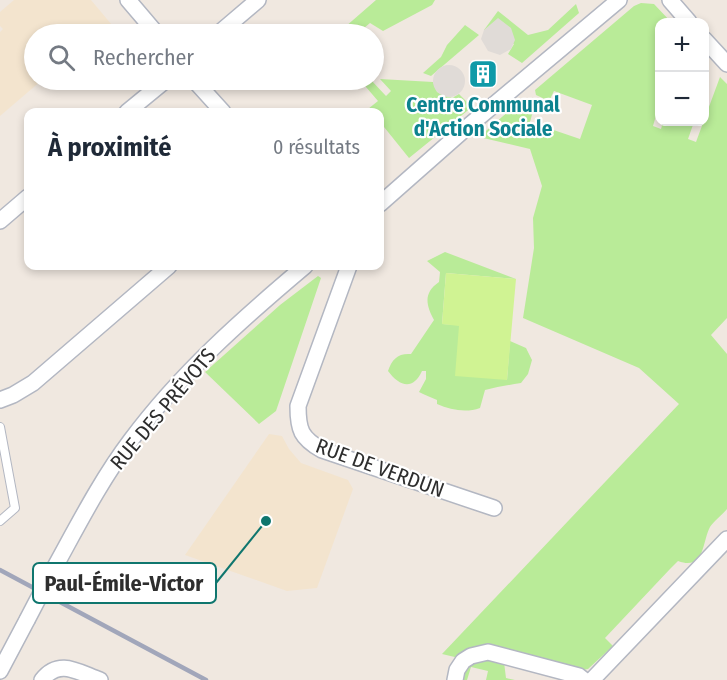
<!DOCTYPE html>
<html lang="fr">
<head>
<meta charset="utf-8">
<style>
  body { margin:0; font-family:"Fira Sans Condensed",sans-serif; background:#f2f2f3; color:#1f2937 }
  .controls { position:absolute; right:18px; top:18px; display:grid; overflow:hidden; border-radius:12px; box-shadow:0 3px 9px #0003 }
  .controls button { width:54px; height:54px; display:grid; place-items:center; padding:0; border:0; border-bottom:2px solid #e0e1e3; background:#fff; color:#1f2937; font:30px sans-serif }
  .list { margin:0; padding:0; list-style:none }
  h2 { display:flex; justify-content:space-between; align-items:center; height:78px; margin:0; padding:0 24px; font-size:26px }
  h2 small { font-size:20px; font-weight:400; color:#747a83 }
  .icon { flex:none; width:33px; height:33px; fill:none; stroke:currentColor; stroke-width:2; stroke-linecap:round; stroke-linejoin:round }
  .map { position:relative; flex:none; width:727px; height:680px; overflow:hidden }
  .search { position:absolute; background:#fff; box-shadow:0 3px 9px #0003; left:24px; top:24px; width:360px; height:66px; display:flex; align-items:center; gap:15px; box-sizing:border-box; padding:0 21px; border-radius:33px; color:#747a83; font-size:22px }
  .panel { position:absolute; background:#fff; box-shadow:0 3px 9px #0003; left:24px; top:108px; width:360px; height:162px; border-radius:12px }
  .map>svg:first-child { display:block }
  .education { fill:#f3e4ce }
  .green { fill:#b9eb98 }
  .pitch { fill:#d0f393 }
  .plaza { fill:#e0dbd7 }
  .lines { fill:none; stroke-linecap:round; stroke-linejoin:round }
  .service-casing { stroke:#b3b7c2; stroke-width:10 }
  .minor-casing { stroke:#b3b7c2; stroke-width:18 }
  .service { stroke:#fff; stroke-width:8 }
  .minor { stroke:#fff; stroke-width:15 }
  .rail { stroke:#a1a6ba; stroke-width:4.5 }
  .minor-bridge-casing { stroke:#b3b7c2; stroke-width:18; stroke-linecap:butt }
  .minor-bridge { stroke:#fff; stroke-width:15 }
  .labels { text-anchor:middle; stroke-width:4.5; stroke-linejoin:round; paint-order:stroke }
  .culture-label { font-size:21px; font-weight:bold; fill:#0d838f; stroke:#fff }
  .street-label { font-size:21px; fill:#2e2e2e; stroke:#fff }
  .leader { fill:none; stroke:#0f766e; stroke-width:2 }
  .callout-dot { fill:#0f766e; stroke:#fff; stroke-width:2 }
  .callout { fill:#fff; stroke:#0f766e; stroke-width:2 }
  .callout-label { font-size:22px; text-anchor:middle; font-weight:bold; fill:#2e2e2e }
</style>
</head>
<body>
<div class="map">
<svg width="727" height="680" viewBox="0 0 727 680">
  <rect width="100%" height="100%" fill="#f0e8e0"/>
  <!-- education -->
  <path class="education" d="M14 0H91L117 31 113 34H34V80H42L0 116V32L3 29 0 26V12Z
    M269 434 282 436 289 449 301 463 348 480 353 489 317 588 287 591 185 555Z"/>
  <!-- green -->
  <path class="green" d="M376 0H435L432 5 383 31 370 23 357 34H337Z
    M641 3 654 4 671 22H660L659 105 653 126 661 129 663 122H694L688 139 696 142 720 77 727 84V318L711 335 727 354V509C722 515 714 521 710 527 702 542 705 571 678 561L670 569 605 638 613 646 588 669 583 670 486 648 459 658 442 654 679 404 639 368 523 318 534 248 533 218 542 186 530 149 479 137 511 109 533 111 530 122 580 139 592 105 554 91 549 101 536 95 535 90 634 6Z
    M576 4 579 13 522 63 508 54 514 44 484 30 498 11 528 35 548 30Z
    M465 25 479 35 431 76 423 73 441 57 447 45Z
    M380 79 433 82 437 92 452 98 459 94 472 107 409 158 380 122V112H372L368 109 378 101 360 80H371L386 96 391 91Z
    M445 252 516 279 446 273 442 324 459 325 507 380 510 341 526 348 532 360 528 374 521 383C509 385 497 387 485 390L480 408C466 413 451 410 437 404V400C431 397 424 395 419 392L426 379V371H422C413 391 399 386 388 371 392 359 398 353 411 354L434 320C426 305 423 293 439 282L440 272 427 261Z
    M318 276 321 278 276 411 259 424 205 372 280 305Z
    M484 658 504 662 506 678 515 680H486L488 671 471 667 467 680H460L465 666Z"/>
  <!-- pitch -->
  <path class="pitch" d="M446 273 516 279 507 380 455 376 459 326 442 324Z"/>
  <!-- plaza -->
  <path class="plaza" d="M498 18 511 28 515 40 511 49 500 55 488 51 481 39 484 30Z
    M433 81a16 16 0 1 1 32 0a16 16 0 1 1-32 0Z"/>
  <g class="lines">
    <!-- service casing -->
    <g class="service-casing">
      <path id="service" d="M0 427 15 508 0 521"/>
    </g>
    <!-- minor casing -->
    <g class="minor-casing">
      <path id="minor" d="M128 0 157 34
        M670 0 689 22
        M218 34 258 0
        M704 39 727 64
        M194 80 223 112
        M127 112 166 80
        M380 204 465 129 619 0
        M0 221 28 197
        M349 266 298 406C298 430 301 438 322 450L494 508
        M0 400 13 395 33 383 169 266
        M51 574C76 529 100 481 131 440 180 374 242 319 305 266
        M0 671 27 620
        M42 680C59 658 78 672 100 680
        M455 680 457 670 463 661 471 656 488 652 579 676 584 680
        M592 680 727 539"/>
    </g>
    <!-- service -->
    <use href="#service" class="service"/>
    <!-- minor -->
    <use href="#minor" class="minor"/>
    <!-- rail -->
    <path class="rail" d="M0 570 206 680"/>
    <!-- minor-bridge casing -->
    <g class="minor-bridge-casing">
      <path id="minor-bridge" d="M27 620 51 574"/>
    </g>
    <!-- minor-bridge -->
    <use href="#minor-bridge" class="minor-bridge"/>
  </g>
  <!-- icons -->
  <defs>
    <g id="building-square" transform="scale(1.5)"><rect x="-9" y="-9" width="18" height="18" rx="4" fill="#0f9aa8" stroke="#fff"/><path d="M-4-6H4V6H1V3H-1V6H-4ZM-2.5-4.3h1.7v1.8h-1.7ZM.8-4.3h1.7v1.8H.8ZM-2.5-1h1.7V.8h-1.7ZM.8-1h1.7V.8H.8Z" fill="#fff"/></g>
  </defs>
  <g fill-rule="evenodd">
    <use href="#building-square" x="483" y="74"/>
  </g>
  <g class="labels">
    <!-- culture labels -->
    <g class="culture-label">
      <text x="483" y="112">Centre Communal<tspan x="483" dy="24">d'Action Sociale</tspan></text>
    </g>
    <!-- street labels -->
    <g class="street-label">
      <text transform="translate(163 409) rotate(-50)" y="7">RUE DES PRÉVOTS</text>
      <text transform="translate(380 468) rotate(20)" y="7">RUE DE VERDUN</text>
    </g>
  </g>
  <!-- callouts -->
  <path class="leader" d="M266 521L216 583"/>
  <circle class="callout-dot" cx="266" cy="521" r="6"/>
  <rect class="callout" x="33" y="563" width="183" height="40" rx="6"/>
  <g class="callout-label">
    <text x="124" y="591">Paul-Émile-Victor</text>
  </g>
</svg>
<div class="controls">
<button>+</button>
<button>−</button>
</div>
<div class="search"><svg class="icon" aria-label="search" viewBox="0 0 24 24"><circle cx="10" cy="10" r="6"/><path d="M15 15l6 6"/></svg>Rechercher</div>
<section class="panel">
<h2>À proximité<small>0 résultats</small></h2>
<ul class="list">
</ul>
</section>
</div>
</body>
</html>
